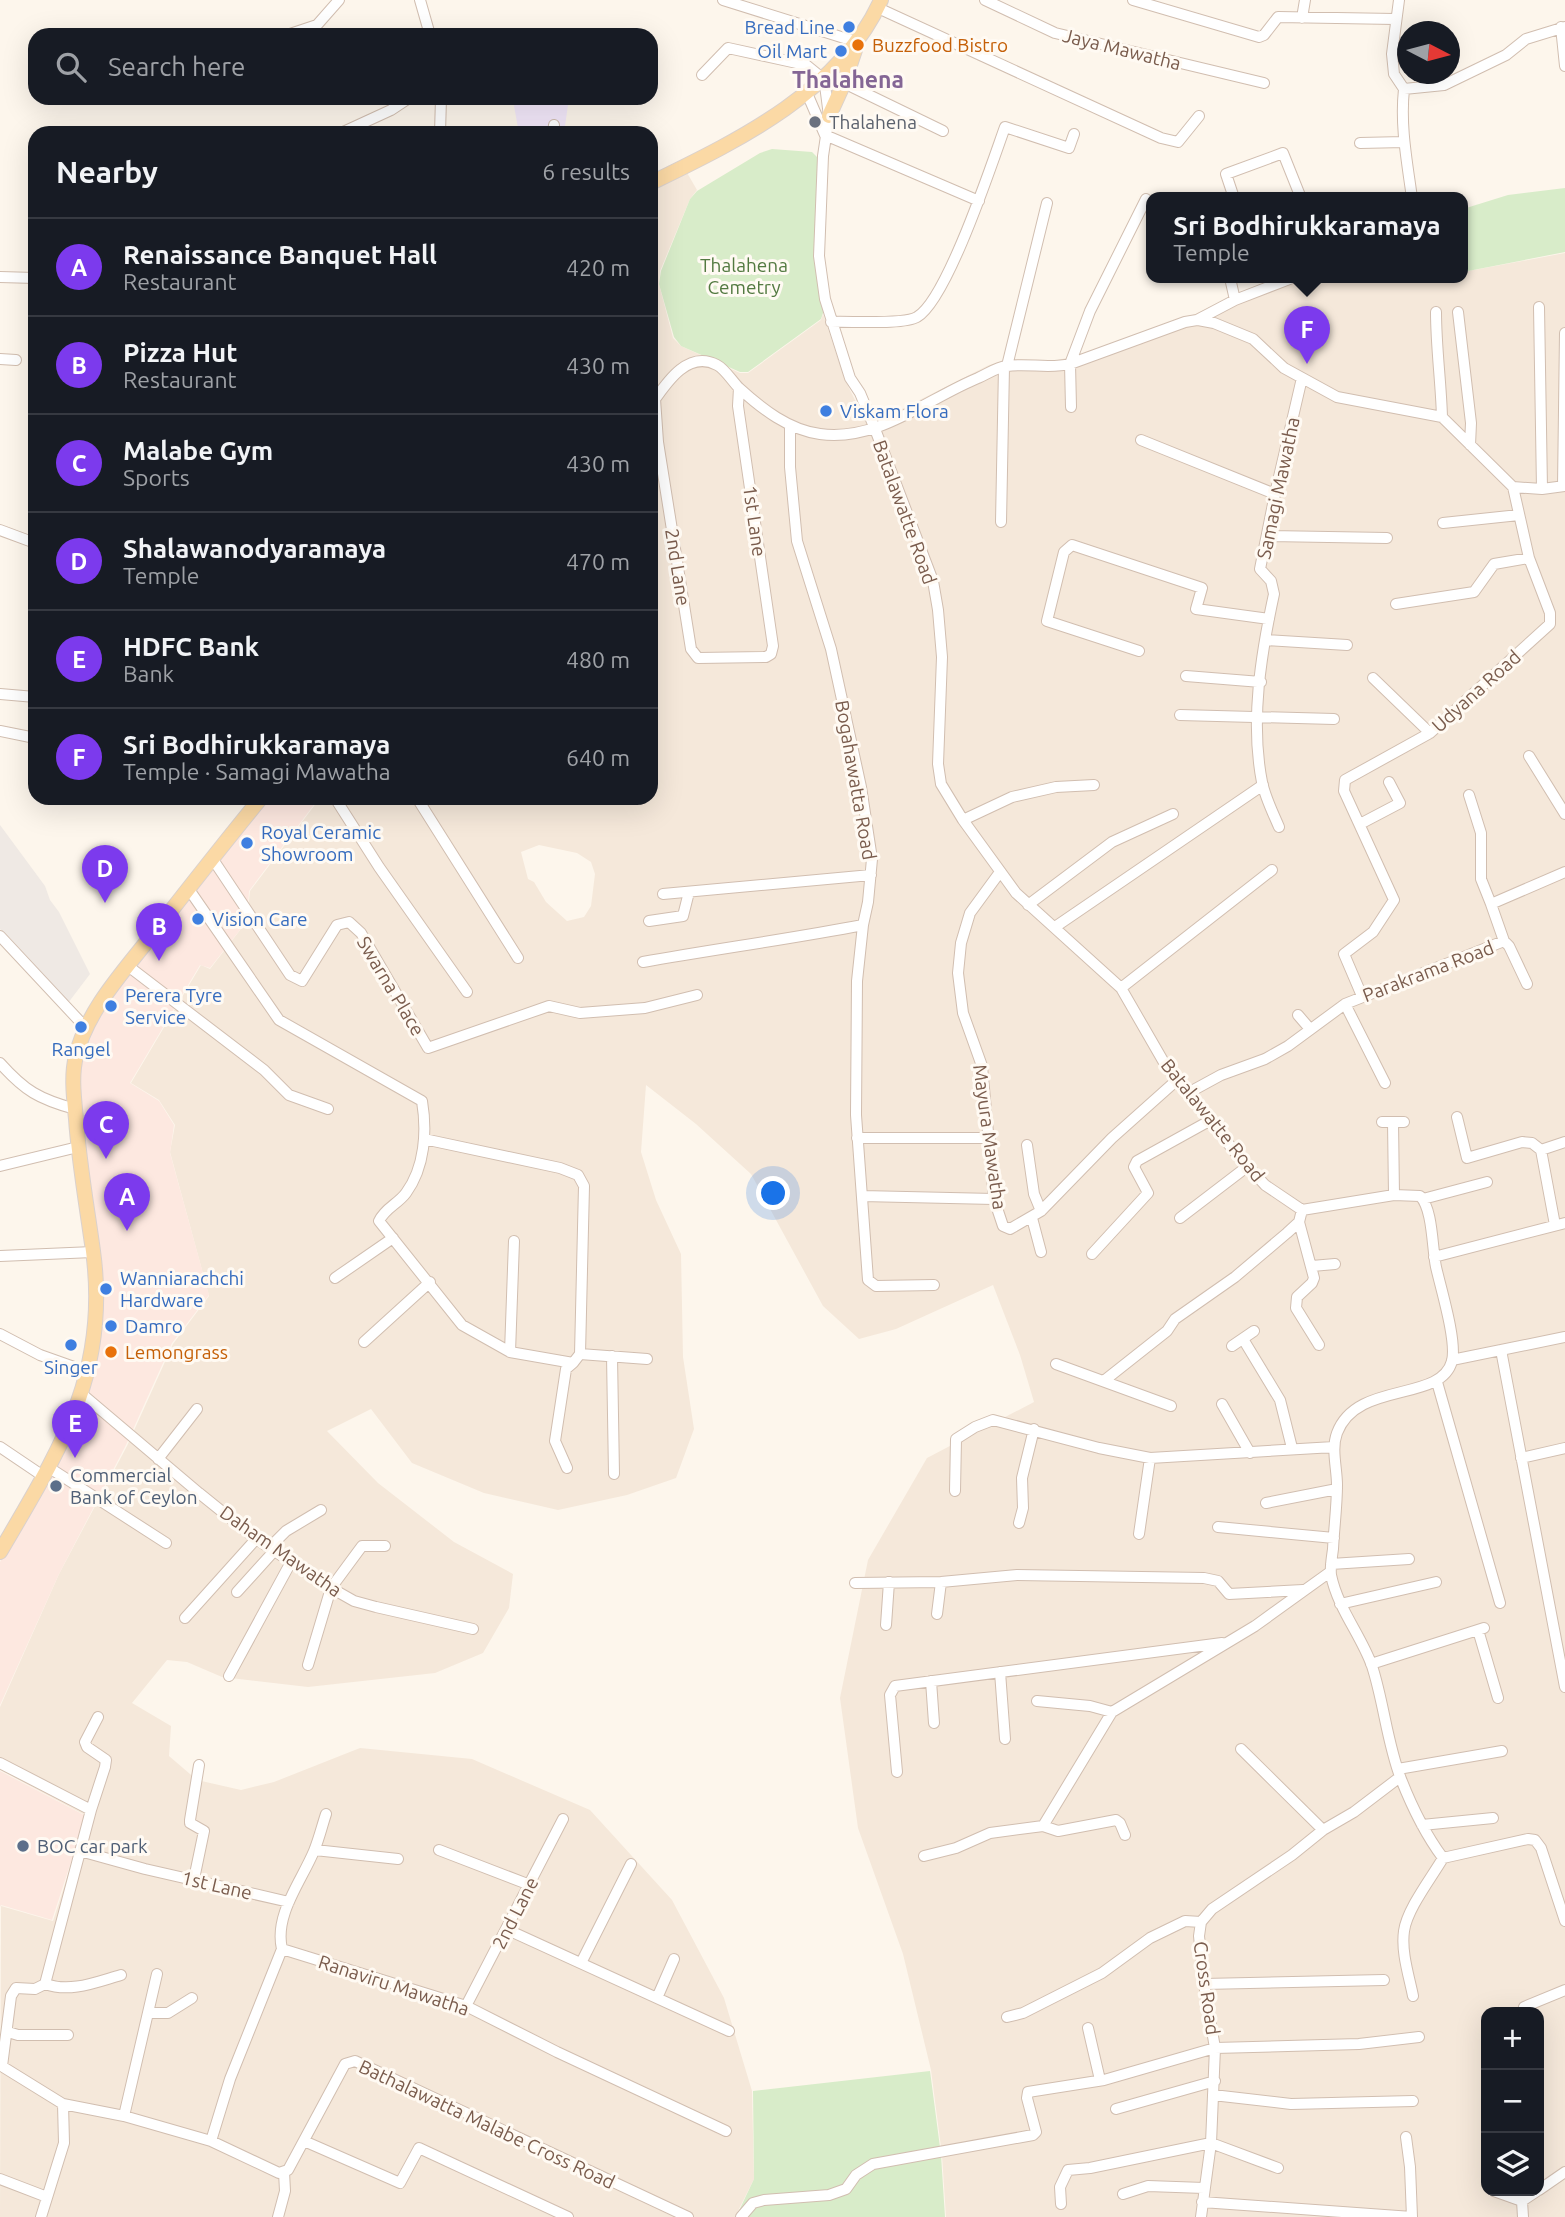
<!DOCTYPE html>
<html lang="en">
<head>
<meta charset="utf-8">
<style>
  body { margin:0; font-family:Ubuntu,sans-serif; background:#20242c; color:#f1f3f6 }
  .controls { position:absolute; right:21px; bottom:21px; display:grid; overflow:hidden; border-radius:14px; box-shadow:0 7px 28px #0002 }
  .controls button { width:63px; height:63px; display:grid; place-items:center; padding:0; border:0; border-bottom:2px solid #363941; background:#171b24; color:#f1f3f6; font:35px sans-serif }
  .compass { position:absolute; left:1397px; top:21px; width:63px; height:63px; border-radius:50%; background:#171b24; box-shadow:0 7px 28px #0002; rotate:96deg }
  .you { position:absolute; left:774px; top:1194px; width:24px; height:24px; margin:-18px; border:5px solid #fff; border-radius:50%; background:#1a73e8; box-shadow:0 0 0 10px #1a73e833 }
  .badge { display:grid; place-items:center; width:46px; height:46px; border-radius:50%; background:#7c3aed; color:#fff; font-size:23px; font-weight:700 }
  .pin { position:absolute; translate:-50% -58px; filter:drop-shadow(0 2px 4px #0008) }
  .pin::after { content:''; position:absolute; top:37px; width:24px; height:21px; background:inherit; clip-path:polygon(0 0,100% 0,50% 100%) }
  .popup { position:absolute; left:1146px; top:192px; width:322px; height:91px; box-sizing:border-box; display:grid; place-content:center; border-radius:14px; background:#171b24; filter:drop-shadow(0 2px 5px #0005); font-size:23px; white-space:nowrap; color:#9ea1a6 }
  .popup b { font-size:26px; color:#f1f3f6 }
  .popup::after { content:''; position:absolute; left:50%; top:100%; margin-left:-14px; border:14px solid transparent; border-top-color:#171b24 }
  .list { margin:0; padding:0; list-style:none }
  h2 { display:flex; justify-content:space-between; align-items:center; height:91px; margin:0; padding:0 28px; font-size:30px }
  h2 small { font-size:23px; font-weight:400; color:#9ea1a6 }
  .list li { display:grid; grid-template-columns:46px 1fr auto; gap:21px; align-items:center; box-sizing:border-box; height:98px; padding:0 28px; border-top:2px solid #363941 }
  .list b { display:block; font-size:26px; white-space:nowrap }
  .list p { margin:0; font-size:23px; white-space:nowrap; color:#9ea1a6 }
  .list em { font-size:23px; font-style:normal; color:#9ea1a6 }
  .icon { flex:none; width:38px; height:38px; fill:none; stroke:currentColor; stroke-width:2; stroke-linecap:round; stroke-linejoin:round }
  .map { position:relative; flex:none; width:1565px; height:2217px; overflow:hidden }
  .search { position:absolute; background:#171b24; box-shadow:0 7px 28px #0002; left:28px; top:28px; width:630px; height:77px; display:flex; align-items:center; gap:18px; box-sizing:border-box; padding:0 24px; border-radius:21px; color:#9ea1a6; font-size:26px }
  .panel { position:absolute; background:#171b24; box-shadow:0 7px 28px #0002; left:28px; top:126px; width:630px; height:679px; border-radius:21px }
  .map>svg:first-child { display:block }
  .residential { fill:#f5e8da; fill-rule:evenodd }
  .commercial { fill:#fde8e0 }
  .industrial { fill:#efe9e4 }
  .education { fill:#f3e8fa }
  .green { fill:#d8ecc9 }
  .lines { fill:none; stroke-linecap:round; stroke-linejoin:round }
  .minor-casing { stroke:#d1beb0; stroke-width:12 }
  .major-casing { stroke:#dad1cd; stroke-width:16 }
  .minor { stroke:#fff; stroke-width:10 }
  .major { stroke:#fbd9a5; stroke-width:14 }
  .shop-dot { fill:#3f7fe0; stroke:#fffaf3; stroke-width:2.5 }
  .food-dot { fill:#e8710a; stroke:#fffaf3; stroke-width:2.5 }
  .worship-dot { fill:#6b7280; stroke:#fffaf3; stroke-width:2.5 }
  .service-dot { fill:#5c6f8a; stroke:#fffaf3; stroke-width:2.5 }
  .labels { text-anchor:middle; stroke-width:6; stroke-linejoin:round; paint-order:stroke }
  .shop-label { font-size:19px; fill:#366cbe; stroke:#fffaf3; text-anchor:start }
  .food-label { font-size:19px; fill:#c56008; stroke:#fffaf3; text-anchor:start }
  .street-label { font-size:19px; fill:#7a5c4d; stroke:#fffaf3 }
  .worship-label { font-size:19px; fill:#5b616d; stroke:#fffaf3; text-anchor:start }
  .park-label { font-size:19px; fill:#537a41; stroke:#fffaf3 }
  .service-label { font-size:19px; fill:#4e5e75; stroke:#fffaf3; text-anchor:start }
  .quarter-label { font-size:23px; font-weight:bold; fill:#846695; stroke:#fffaf3 }
</style>
</head>
<body>
<div class="map">
<svg width="1565" height="2217" viewBox="0 0 1565 2217">
  <rect width="100%" height="100%" fill="#fdf6ec"/>
  <!-- residential -->
  <path class="residential" d="M686 171 697 190 690 199 660 271 659 284 673 338 681 346 740 373H748L821 320 823 314 845 380 868 426 989 365 1010 359 1054 361 1090 352 1195 314 1274 278H1463V272L1565 253V2217H946L942 2155 931 2070 903 1954 858 1828 840 1698 868 1560 927 1458 1034 1402 1020 1355 993 1285 896 1329 859 1339 823 1306 751 1174 696 1124 646 1085 641 1152 656 1200 681 1254 683 1357 694 1429 676 1478 627 1495 558 1510 484 1493 412 1463 371 1409 327 1431 378 1483 454 1542 513 1574 509 1608 483 1653 435 1673 308 1687 222 1677 187 1662 167 1660 132 1703 171 1726 169 1756 197 1780 241 1790 274 1782 360 1748 472 1759 590 1810 672 1900 724 1998 752 2091 754 2179 735 2217H0L1 1906 53 1921 87 1816 0 1770V1707L59 1574 127 1446 173 1344 209 1296 170 1152 175 1125 159 1100 131 1083 201 965 210 969 247 921 250 891 320 798H651V189ZM539 845 577 853 591 862 595 874 591 906 584 917 567 921 546 902 534 882 528 879 521 852ZM1486 2012H1539V2191H1486Z"/>
  <!-- commercial -->
  <path class="commercial" d="M266 798H319L249 891 247 921 210 968 200 965 130 1083 159 1101 174 1125 170 1153 209 1295 172 1343 126 1445 59 1574 0 1705V1562L77 1421 101 1323 78 1091 81 1057 90 1030 131 969Z
    M0 1771 86 1816 52 1920 1 1905 0 1907Z"/>
  <!-- industrial -->
  <path class="industrial" d="M0 825 45 886 50 900 59 912 90 974 68 1003 0 929Z"/>
  <!-- education -->
  <path class="education" d="M517 98H569L564 133H519L514 106Z"/>
  <!-- green -->
  <path class="green" d="M772 149 812 152 820 160 824 310 821 319 748 372H740L681 346 674 337 659 284 661 271 690 199 697 191 760 153Z
    M1565 188V252L1463 272V209L1508 195Z
    M930 2071 941 2155 945 2217H736L754 2179 753 2091Z"/>
  <g class="lines">
    <!-- minor casing -->
    <g class="minor-casing">
      <path id="minor" d="M420 0 430 35
        M723 0 857 42
        M985 0 1055 33 1264 83
        M1133 0 1259 37 1264 35 1278 17 1395 19
        M1399 0 1392 54 1394 74 1404 89
        M878 8 1161 138 1178 142 1199 116
        M1302 18 1305 0
        M1561 27 1565 66
        M287 35 317 25 339 0
        M702 75 728 48 806 65 822 78 825 85 829 116 823 156 819 256 825 299 850 378 860 393 875 429 933 581 938 610 942 657 938 764 941 784 963 820 1016 893 1121 988 1166 1066 1235 1152 1265 1185 1302 1210 1394 1195 1420 1196C1433 1209 1432 1248 1436 1267 1441 1289 1457 1341 1452 1361 1441 1403 1357 1380 1337 1433 1331 1449 1337 1468 1337 1485 1337 1506 1334 1528 1333 1549 1332 1557 1330 1567 1331 1575 1338 1609 1361 1635 1372 1666 1384 1703 1387 1743 1401 1779 1412 1807 1425 1834 1443 1858L1528 1839 1535 1840 1541 1848 1565 1921
        M844 83 943 131
        M1404 89 1444 85 1506 55 1526 39 1565 27
        M1404 89C1400 126 1407 161 1412 198
        M806 91 825 135 979 201
        M341 133 391 110 409 98
        M440 133 441 98
        M553 133 554 125
        M1360 143 1404 142
        M1234 198 1226 174 1283 153 1301 198
        M0 277 35 278
        M1230 278 1235 300
        M1539 307 1542 489
        M1436 312C1436 347 1441 382 1442 417
        M1458 312 1471 423 1470 445
        M1198 320 1214 323 1253 339 1284 368 1337 397 1442 417 1513 487 1542 489 1565 486
        M831 322C849 321 904 325 917 317 947 300 992 163 1005 127L1069 148 1074 134
        M0 359 16 360
        M1007 366 1047 203
        M655 399 658 442 691 649 698 658 766 657 771 654 773 646 738 406 739 388
        M651 405C665 385 687 349 717 365 725 369 732 381 739 388 762 409 789 430 820 434 878 442 927 399 978 378 987 374 997 367 1007 366 1028 363 1049 369 1070 364L1185 322 1197 320 1235 300 1292 278
        M1071 407 1070 364 1090 311 1146 199
        M790 427V467L797 541 831 649 861 787 872 859 868 902 863 925 857 981 856 1115 868 1280 876 1286 934 1285
        M1141 440 1275 494
        M1563 486 1565 333
        M1001 522 1004 367
        M1443 523 1519 515
        M0 530 35 543
        M1267 536 1387 538
        M1396 604 1474 592 1494 564 1529 558
        M1266 640 1347 645
        M1139 651 1047 621 1064 552 1072 545 1202 588 1196 609 1269 619
        M1186 676 1261 682
        M1373 678 1430 733
        M0 694 35 697
        M1180 715 1334 719
        M0 731 35 738
        M1529 756 1565 814
        M1469 795 1481 833V879L1491 904
        M335 798 379 867 467 992
        M417 798 518 958
        M963 820 1012 797 1056 787 1094 785
        M1360 824 1400 803 1389 782
        M1279 827C1273 813 1265 797 1262 782 1250 721 1261 654 1274 594L1271 581 1260 569 1275 494 1302 378
        M212 858 290 975 302 981 337 925 349 922 361 933 428 1048 549 1006 580 1013 645 1008 697 995
        M1000 872 970 913 961 943 958 973 963 1013 982 1066 994 1199 1003 1226 1010 1229 1041 1211 1112 1138 1177 1080
        M188 888 279 1020 422 1101C427 1131 425 1167 406 1193 398 1204 385 1208 379 1221L462 1325 510 1352 573 1363 580 1354 647 1359
        M663 894 871 875
        M1028 905 1112 842 1173 814
        M649 921 683 916 689 892
        M1055 927 1263 785
        M0 936 86 1028
        M1504 941 1509 946 1527 984
        M643 962C716 949 790 939 863 925
        M128 966 264 1070 289 1095 328 1109
        M1121 988 1272 870
        M1362 996 1344 954 1373 932 1394 900 1344 791 1345 780 1430 733 1550 624V613L1529 558 1513 487
        M1345 1004 1385 1083
        M1298 1015 1310 1029
        M0 1063C25 1091 39 1099 75 1109
        M1188 1093 1221 1075 1265 1059 1288 1046 1345 1004 1504 941 1491 904 1565 872
        M1457 1117 1467 1158 1522 1142 1532 1143 1541 1150
        M1382 1122H1404
        M1393 1122 1394 1195
        M857 1138H990
        M424 1139 560 1168 578 1175 584 1186 580 1354
        M1027 1145 1034 1194 1041 1211
        M0 1166 78 1147
        M862 1196 994 1199
        M1423 1199 1487 1182
        M1032 1218 1041 1252
        M1180 1218 1248 1166
        M1299 1222 1314 1278 1312 1283 1297 1297 1296 1308 1319 1345
        M1555 1225 1541 1150 1565 1142
        M1092 1254 1148 1193 1134 1167 1137 1161 1211 1120
        M0 1256 93 1252
        M1434 1257 1565 1223
        M1312 1266 1335 1264
        M335 1278 393 1238
        M0 1334 40 1355 88 1372
        M1243 1339 1280 1400 1292 1448
        M364 1342 430 1282
        M1232 1346 1254 1331
        M1501 1350 1565 1687
        M510 1352 514 1241
        M612 1356 614 1474
        M1452 1360 1565 1337
        M1056 1364 1171 1406
        M1105 1380 1167 1331 1175 1319 1235 1277 1287 1233 1299 1222 1302 1210
        M1437 1382 1500 1603
        M82 1394 199 1493 256 1539 331 1588 354 1601 376 1607 473 1629
        M1222 1404 1250 1453
        M0 1447 43 1476
        M1521 1458 1565 1448
        M158 1459 197 1409
        M48 1467 166 1543
        M567 1468 555 1441 566 1369 573 1363
        M955 1491 956 1439 975 1427 993 1420 1099 1448 1150 1458 1334 1447
        M1266 1503 1337 1489
        M1019 1523 1023 1508 1022 1478 1034 1429
        M1218 1527 1334 1538
        M1139 1534 1150 1458
        M270 1547 286 1531 321 1510
        M1331 1564 1409 1559
        M855 1583 941 1582 1017 1575 1204 1578 1218 1581 1229 1594 1303 1590
        M237 1592 275 1550
        M1340 1604 1436 1582
        M937 1614 941 1582
        M185 1618 256 1539
        M886 1625 889 1582
        M1478 1630 1498 1698
        M1371 1664 1484 1628
        M308 1665 331 1588 362 1546H385
        M1000 1672 1005 1739
        M229 1676 291 1562
        M931 1681 934 1723
        M1037 1701 1090 1706 1112 1712
        M1241 1749 1323 1830
        M0 1763 91 1810
        M1398 1769 1502 1751
        M897 1772 890 1695 895 1686 1222 1643
        M1422 1825 1493 1818
        M1125 1835 1120 1823 1116 1820 1058 1831 1043 1826 1112 1712 1255 1626 1330 1572
        M315 1850 398 1859
        M439 1850 530 1885
        M80 1851 145 1869 289 1902
        M924 1856 956 1848 990 1833 1043 1826
        M194 1879 204 1831 190 1823V1820L199 1765
        M508 1930 729 2031
        M282 1949C274 1915 301 1882 314 1851 319 1839 322 1826 326 1814
        M581 1963 631 1864
        M45 1984 91 1810 105 1767 106 1760 87 1747 85 1742 98 1717
        M1204 1984 1384 1980
        M1413 1996C1409 1976 1401 1952 1404 1931 1407 1909 1432 1877 1443 1858
        M657 1998 674 1959
        M466 2006 563 1819
        M1524 2007 1565 1990
        M149 2013H168L192 1998
        M1007 2017 1023 2013 1102 1973 1150 1938 1185 1921 1201 1922
        M1088 2028 1100 2080
        M8 2032 18 2035H68
        M0 2065 63 2104 124 2116 211 2141 279 2173 288 2170 345 2064 355 2061 688 2217
        M2 2066 11 1996 16 1988 35 1989 45 1984C71 1993 96 1982 121 1975
        M1213 2095 1291 2104 1413 2101
        M1116 2109 1215 2081
        M124 2116 157 1974
        M1406 2137 1410 2167 1412 2217
        M211 2141 230 2079 282 1949 466 2006 557 2052 726 2131
        M304 2141 400 2183 419 2148 568 2217
        M0 2179 47 2197
        M1539 2190 1565 2172
        M1494 2191 1522 2201
        M1123 2194 1148 2186 1204 2188
        M1202 2202 1412 2217
        M1061 2204 1060 2187 1068 2170 1090 2168 1211 2143 1278 2168
        M41 2217 64 2143 63 2104
        M278 2217 285 2191 284 2172
        M741 2217 753 2203 764 2200 829 2195 846 2189 856 2175 873 2164 1033 2135 1036 2132 1027 2098 1028 2092 1104 2080 1215 2048 1359 2044 1419 2037
        M1201 2217 1211 2143 1215 2048 1204 1984 1199 1936 1201 1922 1212 1909 1292 1855 1323 1830 1354 1812 1400 1777
        M1523 2217 1522 2201 1537 2191"/>
    </g>
    <!-- major casing -->
    <g class="major-casing">
      <path id="major" d="M829 116 844 83 855 50
        M651 183C737 141 840 92 881 0
        M0 1552C59 1451 110 1374 93 1251 87 1207 79 1163 76 1119 74 1098 71 1076 76 1056 87 1010 124 971 152 935 188 889 224 843 261 798"/>
    </g>
    <!-- minor -->
    <use href="#minor" class="minor"/>
    <!-- major -->
    <use href="#major" class="major"/>
  </g>
  <!-- markers -->
  <g class="shop-dot">
    <circle cx="849" cy="27" r="7"/>
    <circle cx="841" cy="51" r="7"/>
    <circle cx="826" cy="411" r="7"/>
    <circle cx="247" cy="843" r="7"/>
    <circle cx="198" cy="919" r="7"/>
    <circle cx="111" cy="1006" r="7"/>
    <circle cx="81" cy="1027" r="7"/>
    <circle cx="106" cy="1289" r="7"/>
    <circle cx="111" cy="1326" r="7"/>
    <circle cx="71" cy="1345" r="7"/>
  </g>
  <g class="food-dot">
    <circle cx="858" cy="45" r="7"/>
    <circle cx="111" cy="1352" r="7"/>
  </g>
  <circle class="worship-dot" cx="815" cy="122" r="7"/>
  <g class="service-dot">
    <circle cx="56" cy="1486" r="7"/>
    <circle cx="23" cy="1846" r="7"/>
  </g>
  <g class="labels">
    <!-- shop labels -->
    <g class="shop-label">
      <text x="835" y="34" text-anchor="end">Bread Line</text>
      <text x="827" y="58" text-anchor="end">Oil Mart</text>
      <text x="840" y="418">Viskam Flora</text>
      <text x="261" y="839">Royal Ceramic<tspan x="261" dy="22">Showroom</tspan></text>
      <text x="212" y="926">Vision Care</text>
      <text x="125" y="1002">Perera Tyre<tspan x="125" dy="22">Service</tspan></text>
      <text x="81" y="1056" text-anchor="middle">Rangel</text>
      <text x="120" y="1285">Wanniarachchi<tspan x="120" dy="22">Hardware</tspan></text>
      <text x="125" y="1333">Damro</text>
      <text x="71" y="1374" text-anchor="middle">Singer</text>
    </g>
    <!-- food labels -->
    <g class="food-label">
      <text x="872" y="52">Buzzfood Bistro</text>
      <text x="125" y="1359">Lemongrass</text>
    </g>
    <!-- street labels -->
    <g class="street-label">
      <text transform="translate(1122 49) rotate(14)" y="7">Jaya Mawatha</text>
      <text transform="translate(1278 488) rotate(-78)" y="7">Samagi Mawatha</text>
      <text transform="translate(905 512) rotate(70)" y="7">Batalawatte Road</text>
      <text transform="translate(755 521) rotate(82)" y="7">1st Lane</text>
      <text transform="translate(678 567) rotate(81)" y="7">2nd Lane</text>
      <text transform="translate(1476 691) rotate(-42)" y="7">Udyana Road</text>
      <text transform="translate(856 780) rotate(80)" y="7">Bogahawatta Road</text>
      <text transform="translate(1428 971) rotate(-21)" y="7">Parakrama Road</text>
      <text transform="translate(391 986) rotate(59)" y="7">Swarna Place</text>
      <text transform="translate(1213 1120) rotate(51)" y="7">Batalawatte Road</text>
      <text transform="translate(990 1137) rotate(82)" y="7">Mayura Mawatha</text>
      <text transform="translate(281 1551) rotate(35)" y="7">Daham Mawatha</text>
      <text transform="translate(217 1885) rotate(13)" y="7">1st Lane</text>
      <text transform="translate(515 1913) rotate(-63)" y="7">2nd Lane</text>
      <text transform="translate(394 1985) rotate(18)" y="7">Ranaviru Mawatha</text>
      <text transform="translate(1207 1988) rotate(82)" y="7">Cross Road</text>
      <text transform="translate(487 2124) rotate(25)" y="7">Bathalawatta Malabe Cross Road</text>
    </g>
    <!-- worship labels -->
    <g class="worship-label">
      <text x="829" y="129">Thalahena</text>
    </g>
    <!-- park labels -->
    <g class="park-label">
      <text x="744" y="272">Thalahena<tspan x="744" dy="22">Cemetry</tspan></text>
    </g>
    <!-- service labels -->
    <g class="service-label">
      <text x="70" y="1482">Commercial<tspan x="70" dy="22">Bank of Ceylon</tspan></text>
      <text x="37" y="1853">BOC car park</text>
    </g>
    <!-- quarter labels -->
    <g class="quarter-label">
      <text x="848" y="88">Thalahena</text>
    </g>
  </g>
</svg>
<div class="controls">
<button>+</button>
<button>−</button>
<button><svg class="icon" aria-label="layers" viewBox="0 0 24 24"><path d="M12 4l9 5-9 5-9-5zM3 14l9 5 9-5"/></svg></button>
</div>
<svg class="compass" viewBox="-18 -18 36 36"><path d="M0-13l5 13h-10z" fill="#e53935"/><path d="M0 13l5-13h-10z" fill="#9ea1a6"/></svg>
<div class="you"></div>
<div class="pin badge" style="left:127px;top:1231px">A</div>
<div class="pin badge" style="left:159px;top:961px">B</div>
<div class="pin badge" style="left:106px;top:1159px">C</div>
<div class="pin badge" style="left:105px;top:903px">D</div>
<div class="pin badge" style="left:75px;top:1458px">E</div>
<div class="pin badge" style="left:1307px;top:364px">F</div>
<div class="popup"><b>Sri Bodhirukkaramaya</b>Temple</div>
<div class="search"><svg class="icon" aria-label="search" viewBox="0 0 24 24"><circle cx="10" cy="10" r="6"/><path d="M15 15l6 6"/></svg>Search here</div>
<section class="panel">
<h2>Nearby<small>6 results</small></h2>
<ul class="list">
<li><span class="badge">A</span><div><b>Renaissance Banquet Hall</b><p>Restaurant</p></div><em>420 m</em></li>
<li><span class="badge">B</span><div><b>Pizza Hut</b><p>Restaurant</p></div><em>430 m</em></li>
<li><span class="badge">C</span><div><b>Malabe Gym</b><p>Sports</p></div><em>430 m</em></li>
<li><span class="badge">D</span><div><b>Shalawanodyaramaya</b><p>Temple</p></div><em>470 m</em></li>
<li><span class="badge">E</span><div><b>HDFC Bank</b><p>Bank</p></div><em>480 m</em></li>
<li><span class="badge">F</span><div><b>Sri Bodhirukkaramaya</b><p>Temple · Samagi Mawatha</p></div><em>640 m</em></li>
</ul>
</section>
</div>
</body>
</html>
